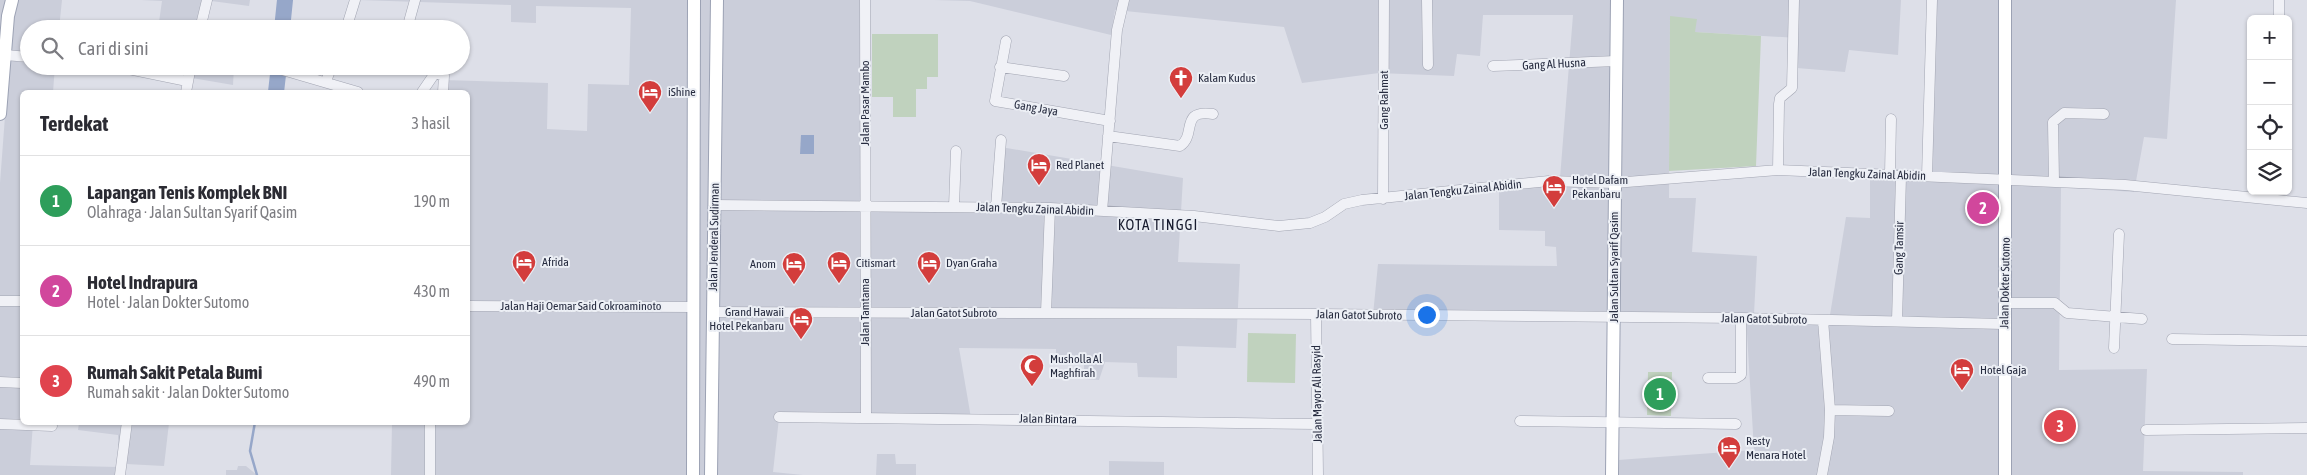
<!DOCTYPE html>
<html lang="id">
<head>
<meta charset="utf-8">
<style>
  body { margin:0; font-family:"Asap Condensed",sans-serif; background:#f2f2f3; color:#2b2b33 }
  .controls { position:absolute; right:15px; top:15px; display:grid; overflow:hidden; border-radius:8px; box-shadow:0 1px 4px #0004 }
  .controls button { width:45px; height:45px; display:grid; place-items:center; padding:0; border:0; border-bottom:1px solid #e1e1e2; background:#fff; color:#2b2b33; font:25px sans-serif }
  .you { position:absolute; left:1426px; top:314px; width:18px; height:18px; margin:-12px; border:4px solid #fff; border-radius:50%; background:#1a73e8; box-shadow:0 0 0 8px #1a73e833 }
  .badge { display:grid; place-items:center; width:32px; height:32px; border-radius:50%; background:#d33d3c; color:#fff; font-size:16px; font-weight:700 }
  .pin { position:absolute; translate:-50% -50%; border:2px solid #fff; box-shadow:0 1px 5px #0006 }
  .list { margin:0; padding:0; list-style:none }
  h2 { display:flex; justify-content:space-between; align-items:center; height:65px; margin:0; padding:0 20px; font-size:21px }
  h2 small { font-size:16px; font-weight:400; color:#7c7c81 }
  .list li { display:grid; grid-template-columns:32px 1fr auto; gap:15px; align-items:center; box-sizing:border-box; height:90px; padding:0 20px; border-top:1px solid #e1e1e2 }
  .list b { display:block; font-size:19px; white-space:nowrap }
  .list p { margin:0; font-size:16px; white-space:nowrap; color:#7c7c81 }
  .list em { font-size:16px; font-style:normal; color:#7c7c81 }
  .icon { flex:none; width:28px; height:28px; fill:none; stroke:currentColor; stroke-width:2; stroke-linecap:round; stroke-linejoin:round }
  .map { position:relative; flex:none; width:2307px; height:475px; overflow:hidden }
  .search { position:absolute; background:#fff; box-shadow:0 1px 4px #0004; left:20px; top:20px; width:450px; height:55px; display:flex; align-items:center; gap:12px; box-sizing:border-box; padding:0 18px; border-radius:28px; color:#7c7c81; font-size:19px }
  .panel { position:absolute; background:#fff; box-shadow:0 1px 4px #0004; left:20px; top:90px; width:450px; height:335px; border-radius:8px }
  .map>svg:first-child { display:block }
  .built { fill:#cbceda }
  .green { fill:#c0d2be }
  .water { fill:#96a7c9 }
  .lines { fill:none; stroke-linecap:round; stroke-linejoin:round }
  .stream { stroke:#96a7c9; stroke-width:2.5 }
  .river { stroke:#96a7c9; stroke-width:16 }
  .minor-casing { stroke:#a2a5b2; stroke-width:11 }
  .major-casing { stroke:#9ca2b4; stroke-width:14 }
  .minor { stroke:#f0f1f6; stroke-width:10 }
  .major { stroke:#fff; stroke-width:12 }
  .labels { text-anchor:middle; stroke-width:4; stroke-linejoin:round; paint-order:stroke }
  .street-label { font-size:12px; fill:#262b3f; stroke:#eceff5 }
  .poi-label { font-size:12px; fill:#262b3f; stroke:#eceff5; text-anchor:start }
  .quarter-label { font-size:15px; letter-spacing:1px; fill:#181c2f; stroke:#eceff5 }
</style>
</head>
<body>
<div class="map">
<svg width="2307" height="475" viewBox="0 0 2307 475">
  <rect width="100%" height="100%" fill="#dddfe8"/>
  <!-- built -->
  <path class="built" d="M0 0H62L59 29H29V66H55L53 92H22V422L33 423 30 465 118 467V435L78 430 79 423H169L164 466 126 464 125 475H0V183L9 63H0Z
    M141 0H250L249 6 204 0 199 29H158L162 1Z
    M359 0H865V205L996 207 1001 147 1183 178 1178 262 1240 264 1236 348 1177 346V378L1138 377 1137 363 1105 362 1099 380 1084 379V362H1077L1076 356 1056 355V349L959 348 971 418H779L773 472 803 475H391L392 423 468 422V92H443V80L548 83 547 129 587 131 588 84 629 85 631 8 536 6V23L511 22V5Z
    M934 0H1901L1898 55 1849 50 1845 72 1797 68 1798 38 1695 32 1670 16 1669 198H1696L1692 252 1757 256 1754 314 1830 315 1846 217 1870 218V177L1924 178 1929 0H2176L2167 139 2144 137 2134 192 2061 187 2059 370 2147 369 2143 471 2243 472V475H1618V460L1754 450 1746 317 1373 315 1378 264 1557 266 1556 247 1545 246V231L1499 230V182L1560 178 1573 15H1483L1480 56 1457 54 1454 76 1379 73 1302 83 1284 27 1115 10 1111 35 970 1Z
    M152 66H234L233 85 151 71Z
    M877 454H895L896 464H916V475H876Z
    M1109 461 1164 462V475H1109Z
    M238 466H246L257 475H226V470H237Z"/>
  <!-- green -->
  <path class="green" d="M1670 16 1697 19 1695 32 1761 36 1756 166 1669 171Z
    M872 34H938V77H927V89H916V117H893V97H872Z
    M1248 333 1296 334 1295 383 1247 382Z
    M1648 372H1672L1671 416 1647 415Z"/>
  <!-- water -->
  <path class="water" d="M801 135H814V154H800Z"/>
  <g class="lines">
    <!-- stream -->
    <path class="stream" d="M255 422 250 451 257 475"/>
    <!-- river -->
    <path class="river" d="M282 29 285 0
      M276 92 279 66"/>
    <!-- minor casing -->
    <g class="minor-casing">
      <path id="minor" d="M865 0 866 418
        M1427 0 1428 65
        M2279 19V0
        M200 29 207 0
        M346 29 355 0
        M407 29 415 0
        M1006 41 995 101 1110 121
        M5 55 29 57
        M114 66 187 81
        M269 66 358 92
        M434 66 435 73 444 76 443 92
        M1493 66 1616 61
        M1000 67 1064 76
        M326 81 332 66
        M186 92 191 66
        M422 92 435 73
        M1108 136 1180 146C1197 135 1179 109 1213 114
        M1778 170 1779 104 1780 98 1792 88 1794 0
        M1890 175 1891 119
        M1927 176 1932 0
        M2054 181 2053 122 2064 113 2104 114
        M1383 199 1384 0
        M714 205 1050 208 1194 216 1279 226 1310 223 1325 217 1344 204 1362 200 1549 181 1614 183 1778 170 2125 185 2307 203
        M954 207 956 151
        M996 207 1001 140
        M1102 211 1117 30 1124 0
        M0 301H22
        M2005 303H2055L2067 313 2142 319
        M468 306 694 307
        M713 312 1316 314 1741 318 2004 324
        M1046 313 1050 208
        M1316 314 1318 475
        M1897 321 1901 176
        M2172 339 2307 341
        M2114 348 2119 234
        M1708 378H1736L1741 375V318
        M0 382 22 383
        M1830 410 1889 411
        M779 417 1317 424
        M1520 421 1736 424
        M430 422V475
        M0 424 52 426
        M2146 430 2307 428
        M120 475 127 422
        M1822 475 1829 437 1830 410 1823 320"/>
    </g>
    <!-- major casing -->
    <g class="major-casing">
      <path id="major" d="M2005 0V475
        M0 114 8 16 12 0
        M693 475 694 0
        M711 475 717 0
        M1612 475 1617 0"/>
    </g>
    <!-- minor -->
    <use href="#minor" class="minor"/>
    <!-- major -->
    <use href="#major" class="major"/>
  </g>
  <!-- icons -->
  <defs>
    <g id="church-pin" transform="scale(1.25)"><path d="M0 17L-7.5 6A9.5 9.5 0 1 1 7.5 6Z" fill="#d33d3c" stroke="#eceff5"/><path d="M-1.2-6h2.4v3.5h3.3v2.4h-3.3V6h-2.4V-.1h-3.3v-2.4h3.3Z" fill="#fff"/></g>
    <g id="hotel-pin" transform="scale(1.25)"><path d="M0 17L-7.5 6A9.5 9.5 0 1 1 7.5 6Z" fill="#d33d3c" stroke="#eceff5"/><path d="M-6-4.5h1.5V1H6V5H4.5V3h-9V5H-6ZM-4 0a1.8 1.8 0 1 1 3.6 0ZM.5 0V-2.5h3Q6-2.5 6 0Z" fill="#fff"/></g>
    <g id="mosque-pin" transform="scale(1.25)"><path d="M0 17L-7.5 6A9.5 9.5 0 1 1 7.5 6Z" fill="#d33d3c" stroke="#eceff5"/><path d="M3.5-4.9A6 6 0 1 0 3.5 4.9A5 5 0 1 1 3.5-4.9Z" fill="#fff"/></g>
  </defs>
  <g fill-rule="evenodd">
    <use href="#church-pin" x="1181" y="78"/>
    <use href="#hotel-pin" x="650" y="92"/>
    <use href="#hotel-pin" x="1039" y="165"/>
    <use href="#hotel-pin" x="1554" y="187"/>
    <use href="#hotel-pin" x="524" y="262"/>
    <use href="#hotel-pin" x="839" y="263"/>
    <use href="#hotel-pin" x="929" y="263"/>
    <use href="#hotel-pin" x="794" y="264"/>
    <use href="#hotel-pin" x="801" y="319"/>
    <use href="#mosque-pin" x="1032" y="366"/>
    <use href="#hotel-pin" x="1962" y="370"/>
    <use href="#hotel-pin" x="1729" y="448"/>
  </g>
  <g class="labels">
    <!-- street labels -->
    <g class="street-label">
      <text transform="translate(1554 64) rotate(-3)" y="4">Gang Al Husna</text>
      <text transform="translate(1384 100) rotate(-90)" y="4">Gang Rahmat</text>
      <text transform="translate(865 103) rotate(-90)" y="4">Jalan Pasar Mambo</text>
      <text transform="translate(1036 108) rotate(10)" y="4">Gang Jaya</text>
      <text transform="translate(1867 174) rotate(2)" y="4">Jalan Tengku Zainal Abidin</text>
      <text transform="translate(1463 190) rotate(-6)" y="4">Jalan Tengku Zainal Abidin</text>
      <text transform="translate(1035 209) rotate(2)" y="4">Jalan Tengku Zainal Abidin</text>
      <text transform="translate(714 237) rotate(-89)" y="4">Jalan Jenderal Sudirman</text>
      <text transform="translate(1899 248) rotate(-89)" y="4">Gang Tamsir</text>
      <text transform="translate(1614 267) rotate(-90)" y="4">Jalan Sultan Syarif Qasim</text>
      <text transform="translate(2005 283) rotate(-89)" y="4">Jalan Dokter Sutomo</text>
      <text x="581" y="310">Jalan Haji Oemar Said Cokroaminoto</text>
      <text transform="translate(865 312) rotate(-90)" y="4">Jalan Tamtama</text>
      <text x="954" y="317">Jalan Gatot Subroto</text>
      <text transform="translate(1359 315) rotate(1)" y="4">Jalan Gatot Subroto</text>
      <text transform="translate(1764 319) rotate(1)" y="4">Jalan Gatot Subroto</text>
      <text transform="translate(1317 394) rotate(-91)" y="4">Jalan Mayor Ali Rasyid</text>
      <text transform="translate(1048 419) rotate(1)" y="4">Jalan Bintara</text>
    </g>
    <!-- poi labels -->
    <g class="poi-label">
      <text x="1198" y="82">Kalam Kudus</text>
      <text x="668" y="96">iShine</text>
      <text x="1056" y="169">Red Planet</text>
      <text x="1572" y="184">Hotel Dafam<tspan x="1572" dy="14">Pekanbaru</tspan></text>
      <text x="542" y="266">Afrida</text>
      <text x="856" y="267">Citismart</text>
      <text x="946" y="267">Dyan Graha</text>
      <text x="776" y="268" text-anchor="end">Anom</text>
      <text x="784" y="316" text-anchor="end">Grand Hawaii<tspan x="784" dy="14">Hotel Pekanbaru</tspan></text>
      <text x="1050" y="363">Musholla Al<tspan x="1050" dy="14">Maghfirah</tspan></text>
      <text x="1980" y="374">Hotel Gaja</text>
      <text x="1746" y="445">Resty<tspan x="1746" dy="14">Menara Hotel</tspan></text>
    </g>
    <!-- quarter labels -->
    <g class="quarter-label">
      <text x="1158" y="230">KOTA TINGGI</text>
    </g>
  </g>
</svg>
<div class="controls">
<button>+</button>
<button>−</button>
<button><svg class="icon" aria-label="locate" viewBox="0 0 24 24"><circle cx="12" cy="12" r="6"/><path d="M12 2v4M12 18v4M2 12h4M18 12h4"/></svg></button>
<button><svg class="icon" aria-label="layers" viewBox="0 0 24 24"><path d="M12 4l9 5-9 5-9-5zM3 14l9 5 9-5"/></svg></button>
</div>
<div class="you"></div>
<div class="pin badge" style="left:1660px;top:394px;background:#2e9e5b">1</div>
<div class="pin badge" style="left:1983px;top:208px;background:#d1479c">2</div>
<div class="pin badge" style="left:2060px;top:426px;background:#e0444e">3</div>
<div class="search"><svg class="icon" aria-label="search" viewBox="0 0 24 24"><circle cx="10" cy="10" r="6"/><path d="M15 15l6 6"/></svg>Cari di sini</div>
<section class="panel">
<h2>Terdekat<small>3 hasil</small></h2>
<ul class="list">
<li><span class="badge" style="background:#2e9e5b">1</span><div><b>Lapangan Tenis Komplek BNI</b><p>Olahraga · Jalan Sultan Syarif Qasim</p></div><em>190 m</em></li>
<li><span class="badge" style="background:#d1479c">2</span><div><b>Hotel Indrapura</b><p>Hotel · Jalan Dokter Sutomo</p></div><em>430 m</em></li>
<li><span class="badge" style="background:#e0444e">3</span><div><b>Rumah Sakit Petala Bumi</b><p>Rumah sakit · Jalan Dokter Sutomo</p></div><em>490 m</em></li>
</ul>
</section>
</div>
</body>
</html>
